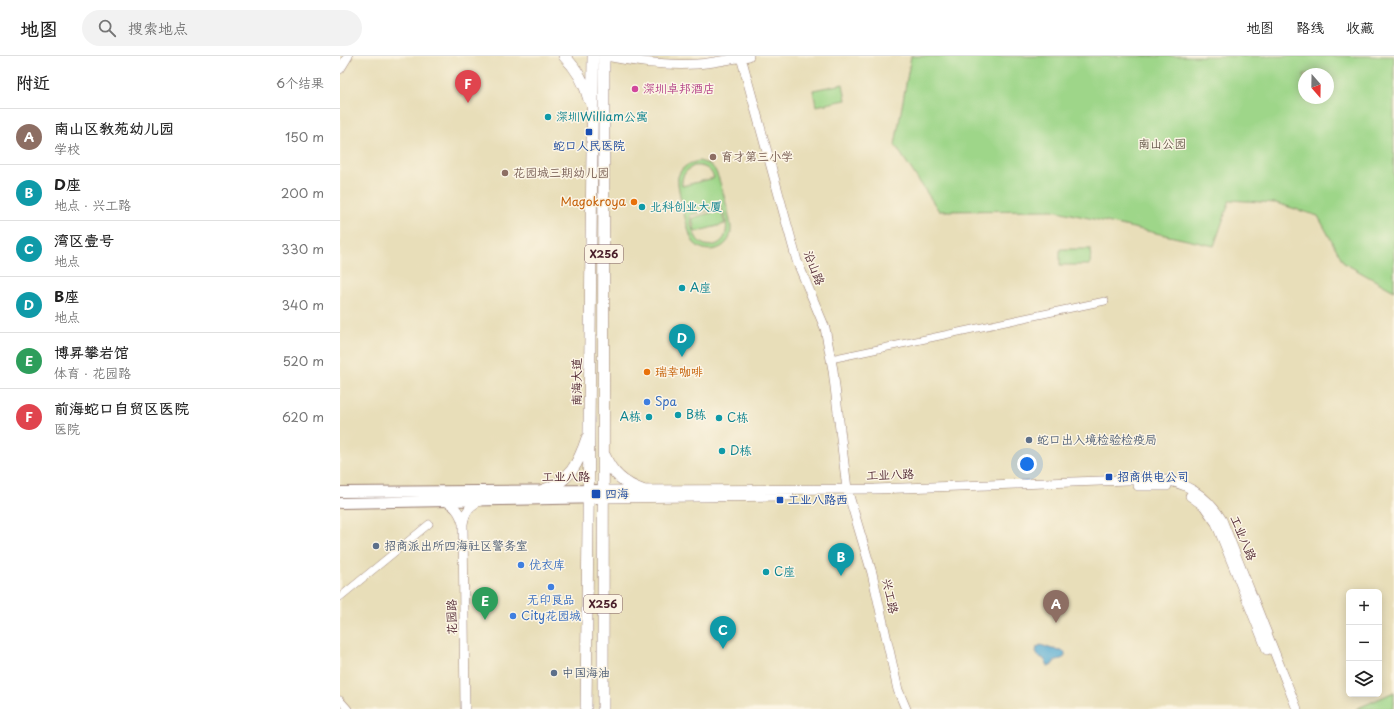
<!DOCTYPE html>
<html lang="zh">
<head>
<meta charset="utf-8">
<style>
  body { margin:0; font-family:"Playpen Sans","LXGW WenKai TC",sans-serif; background:#f2f2f2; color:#222 }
  .controls { position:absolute; right:12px; bottom:12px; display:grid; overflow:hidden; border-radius:6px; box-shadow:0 2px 10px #0003 }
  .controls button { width:36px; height:36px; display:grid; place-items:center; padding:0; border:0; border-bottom:1px solid #e0e0e0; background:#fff; color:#222; font:20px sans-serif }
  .compass { position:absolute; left:958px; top:12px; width:36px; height:36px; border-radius:50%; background:#fff; box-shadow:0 2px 10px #0003; rotate:160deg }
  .you { position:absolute; left:687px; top:408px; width:14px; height:14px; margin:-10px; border:3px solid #fff; border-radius:50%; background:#1a73e8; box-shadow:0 0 0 6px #1a73e833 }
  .badge { display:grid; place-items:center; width:26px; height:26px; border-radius:50%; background:#111827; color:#fff; font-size:13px; font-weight:700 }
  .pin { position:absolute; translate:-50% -33px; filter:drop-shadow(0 1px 2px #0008) }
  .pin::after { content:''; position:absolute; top:21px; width:14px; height:12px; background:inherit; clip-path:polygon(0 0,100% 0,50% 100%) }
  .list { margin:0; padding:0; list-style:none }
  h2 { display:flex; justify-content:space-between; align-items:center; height:52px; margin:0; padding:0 16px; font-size:17px }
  h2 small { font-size:13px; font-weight:400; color:#767676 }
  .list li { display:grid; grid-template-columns:26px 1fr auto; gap:12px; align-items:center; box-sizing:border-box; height:56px; padding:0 16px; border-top:1px solid #e0e0e0 }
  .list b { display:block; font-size:15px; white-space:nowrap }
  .list p { margin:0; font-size:13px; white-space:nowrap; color:#767676 }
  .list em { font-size:13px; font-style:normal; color:#767676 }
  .icon { flex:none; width:22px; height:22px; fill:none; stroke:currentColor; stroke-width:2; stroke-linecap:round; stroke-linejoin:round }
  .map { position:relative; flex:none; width:1054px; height:653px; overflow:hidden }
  header { display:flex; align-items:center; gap:24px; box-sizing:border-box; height:56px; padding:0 20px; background:#fff; border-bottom:1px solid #e0e0e0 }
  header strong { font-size:19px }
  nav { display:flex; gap:22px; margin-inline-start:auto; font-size:14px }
  .search { width:280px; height:36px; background:#f2f2f2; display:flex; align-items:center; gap:10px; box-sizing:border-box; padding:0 14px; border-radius:22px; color:#767676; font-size:15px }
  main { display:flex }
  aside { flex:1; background:#fff }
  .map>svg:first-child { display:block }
  .green { fill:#9ed689; stroke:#747a5a; fill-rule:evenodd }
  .water { fill:#56acd2; stroke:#50667e }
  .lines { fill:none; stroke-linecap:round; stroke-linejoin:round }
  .minor-casing { stroke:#997e72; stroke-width:8 }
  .tertiary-casing { stroke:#997e72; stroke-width:10 }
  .secondary-casing { stroke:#997e72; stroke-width:12 }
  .primary-casing { stroke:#997e72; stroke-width:12 }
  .minor { stroke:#fff; stroke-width:7 }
  .tertiary { stroke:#fff; stroke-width:9 }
  .secondary { stroke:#fff; stroke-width:10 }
  .primary { stroke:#fff; stroke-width:11 }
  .hotel-dot { fill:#d1479c; stroke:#fcf5e5; stroke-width:1.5 }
  .culture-dot { fill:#0f9aa8; stroke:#fcf5e5; stroke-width:1.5 }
  .transit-dot { fill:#1a4fb4; stroke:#fcf5e5; stroke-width:1.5 }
  .education-dot { fill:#8d6e63; stroke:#fcf5e5; stroke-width:1.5 }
  .food-dot { fill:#e8710a; stroke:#fcf5e5; stroke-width:1.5 }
  .shop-dot { fill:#3f7fe0; stroke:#fcf5e5; stroke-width:1.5 }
  .service-dot { fill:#5c6f8a; stroke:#fcf5e5; stroke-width:1.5 }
  .labels { text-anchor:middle; stroke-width:3; stroke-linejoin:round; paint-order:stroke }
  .shield { fill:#fcf5e5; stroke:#7f5f63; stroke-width:1 }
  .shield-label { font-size:11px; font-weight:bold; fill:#4a1f2b }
  .hotel-label { font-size:12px; fill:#b23c85; stroke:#fcf5e5; text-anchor:start }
  .culture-label { font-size:12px; fill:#0d838f; stroke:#fcf5e5; text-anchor:start }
  .park-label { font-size:12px; fill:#635647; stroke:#fcf5e5 }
  .transit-label { font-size:12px; fill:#164399; stroke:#fcf5e5; text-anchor:start }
  .education-label { font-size:12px; fill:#785e54; stroke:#fcf5e5; text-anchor:start }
  .food-label { font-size:12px; fill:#c56008; stroke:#fcf5e5; text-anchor:end }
  .street-label { font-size:12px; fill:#4a1f2b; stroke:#fcf5e5 }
  .shop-label { font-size:12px; fill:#366cbe; stroke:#fcf5e5; text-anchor:start }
  .service-label { font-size:12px; fill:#4e5e75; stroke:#fcf5e5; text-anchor:start }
</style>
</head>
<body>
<header>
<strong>地图</strong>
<div class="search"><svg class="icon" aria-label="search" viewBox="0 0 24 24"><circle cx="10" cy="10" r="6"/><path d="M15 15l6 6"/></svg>搜索地点</div>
<nav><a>地图</a><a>路线</a><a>收藏</a></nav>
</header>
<main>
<aside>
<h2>附近<small>6个结果</small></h2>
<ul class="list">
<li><span class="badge" style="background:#8d6e63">A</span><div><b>南山区教苑幼儿园</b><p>学校</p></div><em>150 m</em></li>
<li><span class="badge" style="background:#0f9aa8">B</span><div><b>D座</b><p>地点 · 兴工路</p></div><em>200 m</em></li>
<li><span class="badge" style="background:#0f9aa8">C</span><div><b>湾区壹号</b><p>地点</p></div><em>330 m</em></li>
<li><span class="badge" style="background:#0f9aa8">D</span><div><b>B座</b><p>地点</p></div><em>340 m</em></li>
<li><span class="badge" style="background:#2e9e5b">E</span><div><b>博昇攀岩馆</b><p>体育 · 花园路</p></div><em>520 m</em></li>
<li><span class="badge" style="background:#e0444e">F</span><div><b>前海蛇口自贸区医院</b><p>医院</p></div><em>620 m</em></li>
</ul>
</aside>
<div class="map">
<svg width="1054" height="653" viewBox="0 0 1054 653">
  <rect width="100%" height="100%" fill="#fcf5e5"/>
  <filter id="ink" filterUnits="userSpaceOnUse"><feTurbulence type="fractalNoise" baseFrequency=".025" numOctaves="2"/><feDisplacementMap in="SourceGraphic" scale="8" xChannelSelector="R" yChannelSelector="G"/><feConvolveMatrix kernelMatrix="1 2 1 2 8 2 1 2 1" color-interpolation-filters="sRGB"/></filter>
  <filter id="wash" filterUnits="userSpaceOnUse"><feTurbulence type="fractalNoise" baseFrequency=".012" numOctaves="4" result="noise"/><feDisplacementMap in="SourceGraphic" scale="16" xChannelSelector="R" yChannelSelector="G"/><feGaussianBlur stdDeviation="0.9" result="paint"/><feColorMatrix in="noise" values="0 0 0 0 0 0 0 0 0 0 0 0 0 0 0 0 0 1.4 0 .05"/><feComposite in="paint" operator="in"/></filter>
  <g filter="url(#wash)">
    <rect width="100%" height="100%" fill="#e8deb9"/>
    <!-- green -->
    <path class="green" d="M571 0H1054V235L1004 207 978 160 936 147 890 144 874 190 713 154 599 155 555 89ZM964 18H988V42H964Z
      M503 28 506 44 476 50 473 34Z
      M359 105C366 107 373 109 376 116 380 123 391 164 391 172 391 178 390 183 386 187 377 197 359 196 352 184 348 176 336 129 338 121 341 111 349 107 359 105ZM354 110C364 109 371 113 374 122L342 130C341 121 345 114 354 110ZM381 151C384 158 388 168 386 176 384 191 363 195 356 181 352 175 351 166 350 159Z
      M381 154 385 168 355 176 352 162Z
      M720 193H751L750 209H720Z
      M1054 636V653H1016Z"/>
    <!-- water -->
    <path class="water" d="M701 589 712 593 722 594 725 597C726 604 720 602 715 605L711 610H708L704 603 698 600 696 596 697 591Z"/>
  </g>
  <g filter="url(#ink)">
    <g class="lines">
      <!-- minor casing -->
      <g class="minor-casing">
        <path id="minor" d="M491 303 765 245
          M0 541 89 468
          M0 644 8 653"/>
      </g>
      <!-- tertiary casing -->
      <g class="tertiary-casing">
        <path id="tertiary" d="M266 0C296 6 326 10 357 8 374 7 391 3 409 0
          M401 1 457 205 485 272 493 314 507 433 532 517 558 634 566 653
          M0 13 8 0
          M798 430H827
          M264 434 535 433 815 423C845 425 866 438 882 464L957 653
          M850 440 864 450 876 467 927 594
          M263 442 449 440
          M105 445C115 450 120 456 123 468
          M125 653 123 468C125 455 130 449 142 444"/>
      </g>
      <!-- secondary casing -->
      <g class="secondary-casing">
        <path id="secondary" d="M0 436 264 434
          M0 447 263 442"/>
      </g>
      <!-- primary casing -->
      <g class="primary-casing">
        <path id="primary" d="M224 0C236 12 245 27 249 44
          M265 400C272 418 285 428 302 434
          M203 434C229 427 239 406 247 382
          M246 653 253 0
          M263 653 264 0"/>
      </g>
      <!-- minor -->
      <use href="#minor" class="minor"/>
      <!-- tertiary -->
      <use href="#tertiary" class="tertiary"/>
      <!-- secondary -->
      <use href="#secondary" class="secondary"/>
      <!-- primary -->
      <use href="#primary" class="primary"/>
    </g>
  </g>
  <!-- markers -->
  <circle class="hotel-dot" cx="295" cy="33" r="4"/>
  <g class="culture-dot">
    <circle cx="208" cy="61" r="4"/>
    <circle cx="302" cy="151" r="4"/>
    <circle cx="342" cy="232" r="4"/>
    <circle cx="338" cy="359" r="4"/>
    <circle cx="309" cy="361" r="4"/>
    <circle cx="379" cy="362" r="4"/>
    <circle cx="382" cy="395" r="4"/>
    <circle cx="426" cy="516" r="4"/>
  </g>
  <g class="transit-dot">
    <rect x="245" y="72" width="8" height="8" rx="2"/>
    <rect x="765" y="417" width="8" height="8" rx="2"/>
    <rect x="251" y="433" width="10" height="10" rx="2"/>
    <rect x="436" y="440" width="8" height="8" rx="2"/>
  </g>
  <g class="education-dot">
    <circle cx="373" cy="101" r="4"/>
    <circle cx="165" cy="117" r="4"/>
  </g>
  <g class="food-dot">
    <circle cx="294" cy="146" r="4"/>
    <circle cx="307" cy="316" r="4"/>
  </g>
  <g class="shop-dot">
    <circle cx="307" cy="346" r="4"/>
    <circle cx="181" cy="509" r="4"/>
    <circle cx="211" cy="531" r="4"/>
    <circle cx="173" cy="560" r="4"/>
  </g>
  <g class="service-dot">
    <circle cx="689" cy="384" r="4"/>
    <circle cx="36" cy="490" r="4"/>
    <circle cx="214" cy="617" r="4"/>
  </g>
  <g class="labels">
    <!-- shield labels -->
    <g class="shield">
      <rect x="245" y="189" width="38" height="18" rx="3"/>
      <rect x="244" y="539" width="38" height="18" rx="3"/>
    </g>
    <g class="shield-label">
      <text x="264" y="202">X256</text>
      <text x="263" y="552">X256</text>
    </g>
    <!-- hotel labels -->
    <g class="hotel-label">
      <text x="303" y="37">深圳卓邦酒店</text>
    </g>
    <!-- culture labels -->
    <g class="culture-label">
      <text x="216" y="65">深圳William公寓</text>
      <text x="310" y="155">北科创业大厦</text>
      <text x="350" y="236">A座</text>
      <text x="346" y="363">B栋</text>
      <text x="301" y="365" text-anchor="end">A栋</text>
      <text x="387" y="366">C栋</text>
      <text x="390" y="399">D栋</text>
      <text x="434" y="520">C座</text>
    </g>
    <!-- park labels -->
    <g class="park-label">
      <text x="822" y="92">南山公园</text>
    </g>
    <!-- transit labels -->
    <g class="transit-label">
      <text x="249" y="94" text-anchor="middle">蛇口人民医院</text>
      <text x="777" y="425">招商供电公司</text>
      <text x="265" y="442">四海</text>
      <text x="448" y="448">工业八路西</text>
    </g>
    <!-- education labels -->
    <g class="education-label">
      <text x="381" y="105">育才第三小学</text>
      <text x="173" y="121">花园城三期幼儿园</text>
    </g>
    <!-- food labels -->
    <g class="food-label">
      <text x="286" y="150">Magokroya</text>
      <text x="315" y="320" text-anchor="start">瑞幸咖啡</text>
    </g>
    <!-- street labels -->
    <g class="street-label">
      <text transform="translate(474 212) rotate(69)" y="4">沿山路</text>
      <text transform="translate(237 326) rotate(-90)" y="4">南海大道</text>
      <text transform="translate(550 419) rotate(-2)" y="4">工业八路</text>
      <text x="226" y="425">工业八路</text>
      <text transform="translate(903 482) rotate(67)" y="4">工业八路</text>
      <text transform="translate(550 540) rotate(78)" y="4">兴工路</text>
      <text transform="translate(112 561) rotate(-91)" y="4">花园路</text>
    </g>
    <!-- shop labels -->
    <g class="shop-label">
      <text x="315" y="350">Spa</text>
      <text x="189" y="513">优衣库</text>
      <text x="211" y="548" text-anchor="middle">无印良品</text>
      <text x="181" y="564">City花园城</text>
    </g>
    <!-- service labels -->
    <g class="service-label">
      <text x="697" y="388">蛇口出入境检验检疫局</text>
      <text x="44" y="494">招商派出所四海社区警务室</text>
      <text x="222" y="621">中国海油</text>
    </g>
  </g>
</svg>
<div class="controls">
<button>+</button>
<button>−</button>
<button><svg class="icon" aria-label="layers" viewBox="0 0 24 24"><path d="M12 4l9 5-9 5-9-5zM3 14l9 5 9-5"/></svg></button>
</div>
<svg class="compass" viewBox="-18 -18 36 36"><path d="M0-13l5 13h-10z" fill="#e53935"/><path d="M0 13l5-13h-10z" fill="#767676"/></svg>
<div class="you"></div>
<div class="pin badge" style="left:716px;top:567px;background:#8d6e63">A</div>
<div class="pin badge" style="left:501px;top:520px;background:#0f9aa8">B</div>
<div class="pin badge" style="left:383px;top:593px;background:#0f9aa8">C</div>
<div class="pin badge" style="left:342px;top:301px;background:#0f9aa8">D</div>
<div class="pin badge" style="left:145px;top:564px;background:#2e9e5b">E</div>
<div class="pin badge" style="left:128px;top:47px;background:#e0444e">F</div>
</div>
</main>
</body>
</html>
